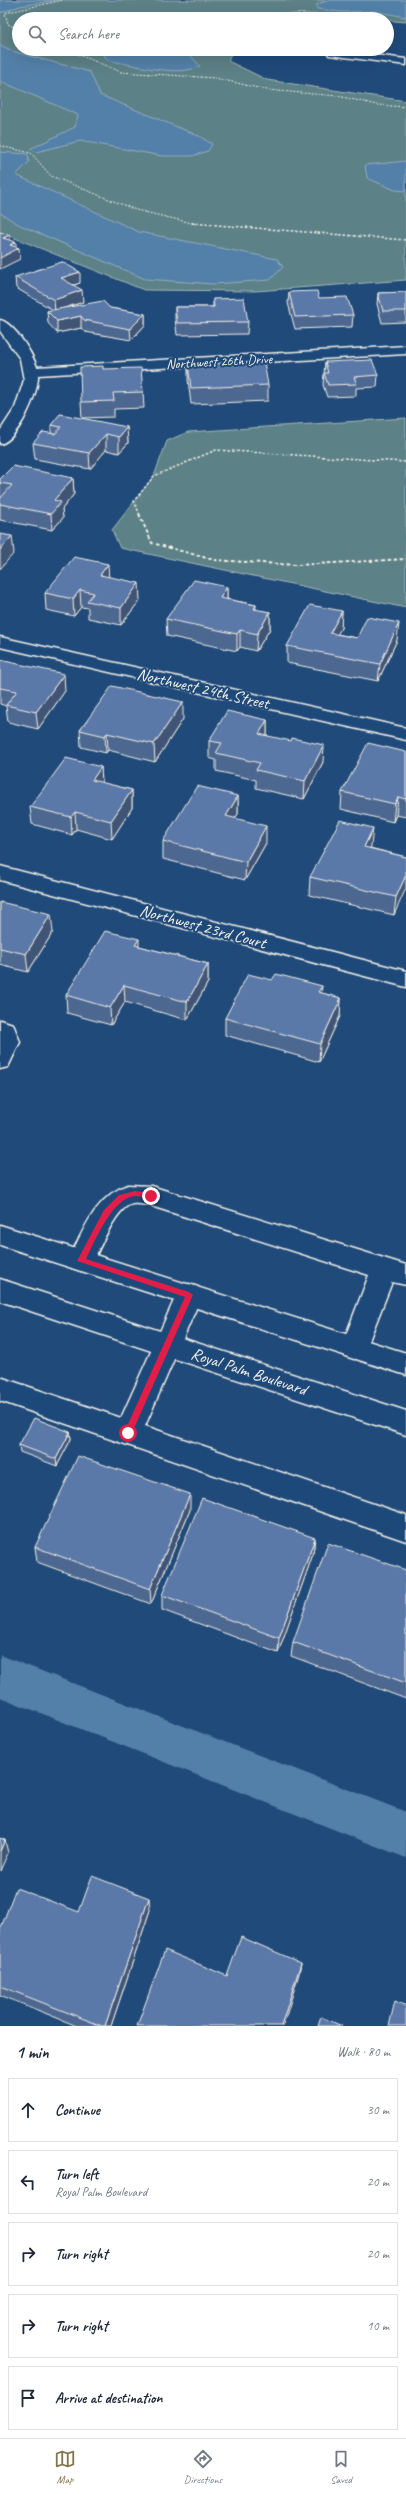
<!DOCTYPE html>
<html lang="en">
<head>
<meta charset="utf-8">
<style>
  body { margin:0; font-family:Caveat,sans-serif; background:#f2f2f3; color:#1f2937 }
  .stop { position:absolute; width:12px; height:12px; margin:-9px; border:3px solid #e11d48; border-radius:50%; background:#fff }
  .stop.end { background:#e11d48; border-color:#fff; box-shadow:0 1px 4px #0008 }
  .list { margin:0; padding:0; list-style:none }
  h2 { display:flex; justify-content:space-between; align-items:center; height:52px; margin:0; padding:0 16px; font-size:17px }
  h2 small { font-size:13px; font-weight:400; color:#747a83 }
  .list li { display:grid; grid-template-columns:26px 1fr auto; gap:12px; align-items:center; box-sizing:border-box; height:64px; margin:0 8px 8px; padding:0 8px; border:1px solid #e0e1e3; border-radius:0px }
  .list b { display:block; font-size:15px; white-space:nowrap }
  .list p { margin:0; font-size:13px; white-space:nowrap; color:#747a83 }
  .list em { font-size:13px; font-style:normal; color:#747a83 }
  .icon { flex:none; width:22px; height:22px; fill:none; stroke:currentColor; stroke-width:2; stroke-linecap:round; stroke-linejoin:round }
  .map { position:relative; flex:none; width:406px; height:2026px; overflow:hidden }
  .search { position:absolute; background:#fff; box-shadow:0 4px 16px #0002; left:12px; right:12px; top:12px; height:44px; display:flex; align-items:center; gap:10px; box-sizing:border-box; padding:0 14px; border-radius:22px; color:#747a83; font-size:15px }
  .sheet { height:412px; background:#fff }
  nav { display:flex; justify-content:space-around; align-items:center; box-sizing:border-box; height:56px; border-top:1px solid #e0e1e3; background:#fff; font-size:11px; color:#747a83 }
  nav a { display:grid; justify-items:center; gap:2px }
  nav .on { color:#84754c }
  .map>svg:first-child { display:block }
  .green { fill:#5c8187; stroke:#a8b9b8 }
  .water { fill:#5380a8; stroke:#93adc2 }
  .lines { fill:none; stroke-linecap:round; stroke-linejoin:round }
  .canal { fill:#5380a8; fill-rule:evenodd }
  .minor-casing { stroke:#f4f1e8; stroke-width:3 }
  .major-casing { stroke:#f4f1e8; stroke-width:3 }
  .path-far2 { stroke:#f4f1e8; stroke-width:1; stroke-dasharray:2 1.5; stroke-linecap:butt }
  .path-far1 { stroke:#f4f1e8; stroke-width:1.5; stroke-dasharray:2.5 2; stroke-linecap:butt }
  .path { stroke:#f4f1e8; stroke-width:2; stroke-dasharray:3.5 2.5; stroke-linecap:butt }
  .minor { fill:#1f4a7a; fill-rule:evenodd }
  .major { fill:#1f4a7a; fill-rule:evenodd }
  .wall { fill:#4d6790; stroke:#f4f1e8 }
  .shaded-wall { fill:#3f5476; stroke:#f4f1e8 }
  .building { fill:#5a78a8; stroke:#f4f1e8 }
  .route { fill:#e11d48 }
  .labels { text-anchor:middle; stroke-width:4; stroke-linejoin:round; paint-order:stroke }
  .far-street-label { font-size:14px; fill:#f4f1e8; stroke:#1f4a7a }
  .street-label { font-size:17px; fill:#f4f1e8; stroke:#1f4a7a }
</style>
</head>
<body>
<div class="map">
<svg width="406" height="2026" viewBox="0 0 406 2026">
  <rect width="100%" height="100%" fill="#1f4a7a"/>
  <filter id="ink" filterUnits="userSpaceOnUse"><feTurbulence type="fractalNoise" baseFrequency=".025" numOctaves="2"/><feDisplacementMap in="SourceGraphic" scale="8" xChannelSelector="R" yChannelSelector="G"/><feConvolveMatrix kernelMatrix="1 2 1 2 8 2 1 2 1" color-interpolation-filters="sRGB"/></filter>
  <g filter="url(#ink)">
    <!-- green -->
    <path class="green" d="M0 0H406V22C377 20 288 6 263 19H19V49H233L228 61 267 80 406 101V280L255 291 144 290 0 232Z
      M406 418V608L120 548 112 530 154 476 167 441 188 432Z"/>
    <!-- water -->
    <path class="water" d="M0 0H57L20 6 0 13Z
      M330 0H406V17L374 11 341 12 317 9V4Z
      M0 45 15 52 90 72 100 95 199 136 212 144 208 151 192 156H162L80 141 36 152 30 149 75 127 78 115 0 81Z
      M101 49H195L189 54 200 66C179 78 130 64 107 60Z
      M0 152 28 154 29 162 16 175 139 232 277 259 283 267 270 280 214 284 145 279 20 225 0 213Z
      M406 161V191L395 190 367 178 365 165Z"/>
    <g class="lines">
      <!-- canal -->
      <path class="canal" d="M0 1655 406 1812V1858L0 1697Z"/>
      <!-- minor casing -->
      <g class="minor-casing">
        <path id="minor" d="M333 50 406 59V65L329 55 328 53Z
          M0 320C14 323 32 353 37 367L406 346V354L38 375C39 393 18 440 0 444V431L15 408 24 380 20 359 0 331Z
          M0 637 406 728V740L0 647Z
          M0 866 406 971V987L0 880Z
          M0 1020 13 1024 20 1042 8 1067 0 1069Z
          M128 1185 151 1186 406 1265V1285L392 1282 363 1356 354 1359 345 1356 341 1348 369 1275 151 1206C145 1205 138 1203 132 1204 116 1207 97 1254 90 1268L81 1271 72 1268 68 1261C83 1232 95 1196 128 1185Z
          M189 1284 198 1287 202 1295 145 1426 406 1515V1541L0 1401V1377L121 1418 180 1287Z"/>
      </g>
      <!-- major casing -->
      <g class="major-casing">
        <path id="major" d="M0 1225 406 1353V1375L0 1245Z
          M0 1279 406 1411V1435L0 1301Z"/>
      </g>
      <!-- path-far2 -->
      <path class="path-far2" d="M19 30 8 24 5 13 63 0
        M65 49 121 72 215 78 267 90 338 96 377 105 406 107
        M0 146 31 153 51 176 136 210 196 224"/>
      <!-- path-far1 -->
      <path class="path-far1" d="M192 223 406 240
        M140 515 134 501 154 476 216 450 406 462"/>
      <!-- path -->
      <path class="path" d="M139 514 152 543 214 560 296 565 406 559"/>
      <!-- minor -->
      <use href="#minor" class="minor"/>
      <!-- major -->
      <use href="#major" class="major"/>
    </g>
    <!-- wall -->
    <path class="wall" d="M15 277 80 283 74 285 83 302 63 308H110L145 314V325L131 340 85 332 81 328 57 333 48 323 47 311 53 310 16 288Z
      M289 292 319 298 353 315 352 327 295 329 288 303Z
      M406 292V322L382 323 377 304 378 293Z
      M213 299 248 322 247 334 177 335 175 319V307H213Z
      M325 362 378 375 377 387 356 388V396L327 397 323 385Z
      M188 364 268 385V401L191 404 188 380Z
      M103 369 143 392 144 408 114 409V417L82 418 81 402Z
      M51 425 127 427 128 443 119 453 106 450 90 469 35 459 33 443 51 433Z
      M73 478 74 494 62 509 63 518 52 530 0 520V479Z
      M109 577 140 600 121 625 88 618V608L81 607 74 616 46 610 45 593Z
      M227 587V599L256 605V610L270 612V629L256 651 240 647 237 651 167 636 166 619Z
      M342 611 341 628 337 634 357 638 397 640 378 681 287 663V646Z
      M0 660 65 691 38 729 8 722 6 706 0 704Z
      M183 719 155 762 108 750 106 753 81 747 80 730Z
      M267 720V736L323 762 304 799 256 788V780L216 771V760L209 758V741Z
      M406 752V817L396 815 393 822 341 809 342 792Z
      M101 767 102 783 132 790V808L112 839 76 829 72 835 32 824 30 807Z
      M238 796V814L235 818 266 843 245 880 163 859V841Z
      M371 846 370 848 406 857 394 915 309 895 310 877Z
      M0 902 53 932 28 972 0 965Z
      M139 946 208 964V982L187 1020 125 1002 111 1025 67 1013 66 995Z
      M321 993 341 998 340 1016 319 1062 225 1035V1018Z
      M70 1432 71 1439 57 1466 20 1452 19 1445Z
      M190 1510 151 1604 37 1562 35 1547Z
      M315 1538 313 1554 278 1653 162 1610V1595Z
      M406 1570V1699L291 1656 293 1642Z
      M150 1910 111 2026H77L0 1995V1930L79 1912Z"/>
    <!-- shaded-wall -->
    <path class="shaded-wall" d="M10 235V246L3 238Z
      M16 242V249L19 248 20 259 0 269V258L10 245Z
      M80 272V283L61 289V278Z
      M82 290 83 302 55 311 54 300Z
      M145 314V325L131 340 130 329Z
      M81 316V328L57 333V321Z
      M127 427 128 443 119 453V437Z
      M106 434V450L90 469 89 453Z
      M73 478 74 494 62 509 63 518 52 530 51 514 54 500Z
      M12 536 14 553 0 569V550Z
      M108 564 109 580 100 575Z
      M139 583 140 600 121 625V608Z
      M227 587V604L220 598Z
      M80 590 81 607 74 616 73 599Z
      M342 611 341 628 329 650 330 633Z
      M270 612V629L256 651 257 634Z
      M399 623 397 640 378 681 380 664Z
      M240 630V647L237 651V634Z
      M64 674 65 691 38 729 36 712Z
      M183 702V719L155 762 154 744Z
      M267 720V737L259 734Z
      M107 733 108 750 106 753 105 736Z
      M324 745 323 762 304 799 305 781Z
      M101 767 102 784 92 780Z
      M132 790V808L112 839 111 821Z
      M238 796V814L226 833V816Z
      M398 797 396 815 393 822 395 804Z
      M75 812 76 829 72 835 71 817Z
      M266 826V843L245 880 246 862Z
      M373 828 371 846 363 864 364 847Z
      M406 875V888L394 915 396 897Z
      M51 914 53 932 28 972 26 954Z
      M139 939V957L135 945Z
      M208 964V982L187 1020V1002Z
      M124 985 125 1002 111 1025 110 1008Z
      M322 986 320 1004 318 992Z
      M341 998 340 1016 319 1062 320 1044Z
      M70 1432 71 1439 57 1466 56 1459Z
      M190 1494V1510L151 1604 150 1589Z
      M315 1538 313 1554 278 1653 279 1638Z
      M5 1840 8 1853 0 1871V1851Z
      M149 1898 150 1910 111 2026H105Z
      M301 1963 299 1974 283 2026H281Z"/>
    <!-- building -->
    <path class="building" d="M0 232 10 235 3 238 16 242 10 245 19 248 0 258Z
      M62 262 80 272 61 278 82 290 54 300 15 277Z
      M317 291 319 298 347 297 353 315 295 317 289 292Z
      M406 292V311H383L378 293Z
      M244 298 248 322 177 323 175 307H214L213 299Z
      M103 301 110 308 145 314 130 329 84 320 81 316 57 321 47 311Z
      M372 360 378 375 354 377 357 384 328 385 324 373H328L325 362Z
      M264 362 268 385 191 388 188 364Z
      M103 366V369L141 368 143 392 113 393 114 401 81 402 80 367Z
      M60 414 127 427 119 437 106 434 89 453 33 443 43 432 55 434 61 427 51 425Z
      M13 466 73 478 54 500 61 502 51 514 0 504V499L12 485 0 483V479Z
      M0 534 12 536 0 550Z
      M74 557 108 564 100 575 139 583 121 608 87 601 94 593 80 590 73 599 45 593Z
      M194 580 227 587 220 598 256 605 254 609 270 612 257 634 240 630 237 634 166 619Z
      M310 605 342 611 330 633 357 638 367 617 399 623 380 664 287 646Z
      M0 660 64 674 36 712 6 705 17 691 0 688Z
      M112 686 183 702 154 744 107 733 105 736 80 730Z
      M227 711 267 720 259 734 291 741 292 738 324 745 305 781 256 770 260 763 216 753 222 743 209 741Z
      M368 743 406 752V799L398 797 395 804 342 792Z
      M66 758 101 767 92 780 132 790 111 821 75 812 71 817 30 807Z
      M197 786 238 796 226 816 266 826 246 862 163 841Z
      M340 820 373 828 364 847 406 857V875L396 897 310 877Z
      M0 902 51 914 26 954 0 948Z
      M105 931 139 939 135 945 208 964 187 1002 124 985 110 1008 66 995Z
      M248 974 272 980 276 974 322 986 318 992 341 998 320 1044 225 1018Z
      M34 1418 70 1432 56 1459 19 1445Z
      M78 1456 190 1494 150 1589 35 1547Z
      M202 1498 315 1538 279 1638 162 1595Z
      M328 1543 406 1570V1683L293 1642Z
      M0 1838 5 1840 0 1851Z
      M92 1876 149 1898 105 2026H102L0 1986V1930L16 1888 79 1912Z
      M241 1937 301 1963 281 2026H137L165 1950 227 1976Z
      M395 2001 406 2006V2026H389Z
      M321 2017 342 2026H318Z"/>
  </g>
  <!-- route -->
  <path class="route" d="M135 1191 151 1193 154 1196 151 1199C146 1198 140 1196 135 1196 112 1198 95 1241 86 1259L189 1292 193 1295 132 1433 128 1437 124 1433 185 1297 77 1261 104 1210 119 1195Z"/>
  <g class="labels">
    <!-- far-street labels -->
    <g class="far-street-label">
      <text transform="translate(219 361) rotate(-3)" y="5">Northwest 26th Drive</text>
    </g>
    <!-- street labels -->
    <g class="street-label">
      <text transform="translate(203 688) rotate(13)" y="6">Northwest 24th Street</text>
      <text transform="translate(203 926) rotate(15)" y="6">Northwest 23rd Court</text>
      <text transform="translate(249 1371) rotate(18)" y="6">Royal Palm Boulevard</text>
    </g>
  </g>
</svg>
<div class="stop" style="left:128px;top:1433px"></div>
<div class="stop end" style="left:151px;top:1196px"></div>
<div class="search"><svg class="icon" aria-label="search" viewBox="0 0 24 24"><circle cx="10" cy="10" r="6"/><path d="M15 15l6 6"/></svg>Search here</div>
</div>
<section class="sheet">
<h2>1 min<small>Walk · 80 m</small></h2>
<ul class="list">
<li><svg class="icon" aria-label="ahead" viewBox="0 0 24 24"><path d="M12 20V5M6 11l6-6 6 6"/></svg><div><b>Continue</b></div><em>30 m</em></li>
<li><svg class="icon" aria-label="left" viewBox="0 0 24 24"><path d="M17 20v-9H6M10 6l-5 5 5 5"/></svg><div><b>Turn left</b><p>Royal Palm Boulevard</p></div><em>20 m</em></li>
<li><svg class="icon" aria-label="right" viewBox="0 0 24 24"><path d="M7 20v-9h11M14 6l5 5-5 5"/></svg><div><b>Turn right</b></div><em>20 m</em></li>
<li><svg class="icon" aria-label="right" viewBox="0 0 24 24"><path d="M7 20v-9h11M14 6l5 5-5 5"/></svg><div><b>Turn right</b></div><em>10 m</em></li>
<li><svg class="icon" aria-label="arrive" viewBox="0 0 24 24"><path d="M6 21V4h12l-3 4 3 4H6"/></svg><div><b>Arrive at destination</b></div></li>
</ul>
</section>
<nav>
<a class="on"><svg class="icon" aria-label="map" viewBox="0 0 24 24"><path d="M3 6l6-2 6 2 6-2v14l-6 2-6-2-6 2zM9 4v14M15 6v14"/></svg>Map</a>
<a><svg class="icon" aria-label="directions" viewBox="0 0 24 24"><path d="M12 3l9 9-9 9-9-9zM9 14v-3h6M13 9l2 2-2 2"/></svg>Directions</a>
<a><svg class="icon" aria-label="saved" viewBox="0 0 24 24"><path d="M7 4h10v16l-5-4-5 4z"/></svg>Saved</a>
</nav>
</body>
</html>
